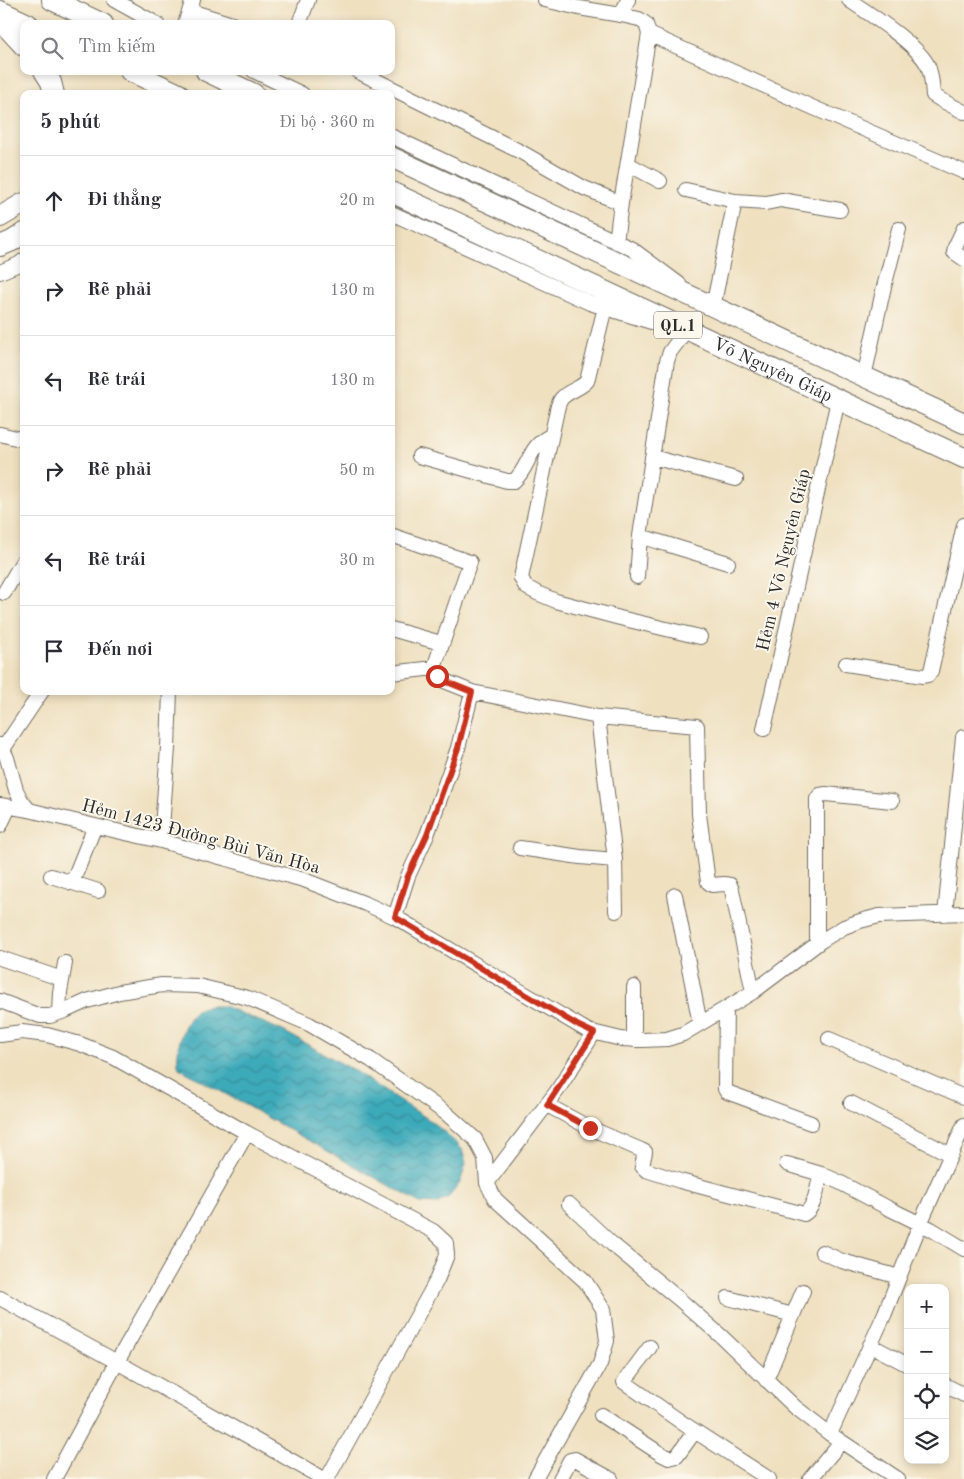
<!DOCTYPE html>
<html lang="vi">
<head>
<meta charset="utf-8">
<style>
  body { margin:0; font-family:"Old Standard TT",serif; background:#f2f2f3; color:#2b2b33 }
  .controls { position:absolute; right:15px; bottom:15px; display:grid; overflow:hidden; border-radius:10px; box-shadow:0 2px 8px #0003 }
  .controls button { width:45px; height:45px; display:grid; place-items:center; padding:0; border:0; border-bottom:1px solid #e1e1e2; background:#fff; color:#2b2b33; font:25px sans-serif }
  .stop { position:absolute; width:15px; height:15px; margin:-11px; border:4px solid #c8321e; border-radius:50%; background:#fff }
  .stop.end { background:#c8321e; border-color:#fff; box-shadow:0 1px 5px #0008 }
  .list { margin:0; padding:0; list-style:none }
  h2 { display:flex; justify-content:space-between; align-items:center; height:65px; margin:0; padding:0 20px; font-size:21px }
  h2 small { font-size:16px; font-weight:400; color:#7c7c81 }
  .list li { display:grid; grid-template-columns:32px 1fr auto; gap:15px; align-items:center; box-sizing:border-box; height:90px; padding:0 20px; border-top:1px solid #e1e1e2 }
  .list b { display:block; font-size:19px; white-space:nowrap }
  .list em { font-size:16px; font-style:normal; color:#7c7c81 }
  .icon { flex:none; width:28px; height:28px; fill:none; stroke:currentColor; stroke-width:2; stroke-linecap:round; stroke-linejoin:round }
  .map { position:relative; flex:none; width:964px; height:1479px; overflow:hidden }
  .search { position:absolute; background:#fff; box-shadow:0 2px 8px #0003; left:20px; top:20px; width:375px; height:55px; display:flex; align-items:center; gap:12px; box-sizing:border-box; padding:0 18px; border-radius:10px; color:#7c7c81; font-size:19px }
  .panel { position:absolute; background:#fff; box-shadow:0 2px 8px #0003; left:20px; top:90px; width:375px; height:605px; border-radius:10px }
  .map>svg:first-child { display:block }
  .water { fill:url(#water-waves); stroke:#346a72 }
  .lines { fill:none; stroke-linecap:round; stroke-linejoin:round }
  .minor-casing { stroke:#706a5f; stroke-width:16 }
  .highway-casing { stroke:#706a5f; stroke-width:22 }
  .minor { stroke:#fff; stroke-width:14 }
  .highway { stroke:#fff; stroke-width:20 }
  .route { stroke:#c8321e; stroke-width:6 }
  .labels { text-anchor:middle; stroke-width:4; stroke-linejoin:round; paint-order:stroke }
  .shield { fill:#fbf7ec; stroke:#696865; stroke-width:1 }
  .shield-label { font-size:16px; font-weight:bold; fill:#2b2b2b }
  .street-label { font-size:18px; fill:#2b2b2b; stroke:#fbf7ec }
</style>
</head>
<body>
<div class="map">
<svg width="964" height="1479" viewBox="0 0 964 1479">
  <defs>
    <pattern id="water-waves" width="16" height="10" patternUnits="userSpaceOnUse" patternTransform="scale(1.25)"><rect width="16" height="10" fill="#3caaba"/><path d="M0 5q4-4 8 0t8 0" fill="none" stroke="#338b97"/></pattern>
  </defs>
  <rect width="100%" height="100%" fill="#fbf7ec"/>
  <filter id="ink" filterUnits="userSpaceOnUse"><feTurbulence type="fractalNoise" baseFrequency=".02" numOctaves="2"/><feDisplacementMap in="SourceGraphic" scale="10" xChannelSelector="R" yChannelSelector="G"/><feConvolveMatrix kernelMatrix="1 2 1 2 8 2 1 2 1" color-interpolation-filters="sRGB"/></filter>
  <filter id="wash" filterUnits="userSpaceOnUse"><feTurbulence type="fractalNoise" baseFrequency=".0096" numOctaves="4" result="noise"/><feDisplacementMap in="SourceGraphic" scale="20" xChannelSelector="R" yChannelSelector="G"/><feGaussianBlur stdDeviation="1.12" result="paint"/><feColorMatrix in="noise" values="0 0 0 0 0 0 0 0 0 0 0 0 0 0 0 0 0 1.4 0 .05"/><feComposite in="paint" operator="in"/></filter>
  <g filter="url(#wash)">
    <rect width="100%" height="100%" fill="#efe0c0"/>
    <!-- water -->
    <path class="water" d="M210 1006H224L283 1031 350 1068 428 1119 448 1135 462 1149 466 1164 460 1183 449 1197 436 1204 420 1203 179 1068C174 1051 183 1018 199 1009 202 1007 207 1007 210 1006Z"/>
  </g>
  <g filter="url(#ink)">
    <g class="lines">
      <!-- minor casing -->
      <g class="minor-casing">
        <path id="minor" d="M114 0 157 24
          M545 0 579 8 621 15 639 19 646 24 649 34 621 203 616 242
          M849 0C870 14 915 43 927 64 932 73 932 85 933 95L941 100 964 112
          M190 11 232 24
          M621 15 628 0
          M185 24 193 0
          M299 24 308 0
          M649 34 814 108 964 172
          M254 71 302 94
          M357 71 521 152 584 188 621 203
          M391 136 632 249 679 284
          M628 164 660 181
          M686 190 735 201 766 203 781 200 840 210
          M391 213 590 303 658 324
          M964 228 955 247 954 252 964 259
          M0 272 19 264 24 260
          M605 307 587 381C580 389 568 391 562 398 559 401 558 406 557 410L521 578 526 587 537 593 556 601 620 618 700 637
          M713 307 735 201
          M864 377 883 291 899 229
          M0 434 24 440
          M419 456 507 481H514C530 467 528 446 550 436
          M652 457 736 479
          M391 535 470 562 434 668
          M640 536 728 563
          M637 577 640 536 667 361 670 352 684 333
          M4 593 24 559
          M391 629 441 643
          M846 664 923 676 928 675 931 671 964 525
          M391 673 434 668 437 676 442 680 472 692 598 717 697 726 699 814 708 882 712 885 724 884 730 885 732 890 753 992
          M598 717 615 860 616 911
          M764 729 838 400
          M0 745 3 749 7 758 16 790 21 800 29 810 95 826 161 841 304 880 366 904 395 917 588 1031 621 1039 643 1040 667 1039 683 1034 753 992 821 941 844 927 860 921 879 916 964 913
          M3 749 42 691
          M0 805 29 810
          M0 826 9 807
          M161 841 168 748 170 691
          M520 848 580 857 615 860
          M51 876 98 891
          M72 883 95 826
          M675 895 700 1024
          M945 914 963 737
          M395 917 408 876 427 835 458 748 472 692
          M817 944V799L820 795 826 794 892 801
          M0 958 62 979
          M634 987V1040
          M0 1001 40 1016H50L65 1011 87 1001 119 992 162 985 198 986 248 998 309 1024 371 1060 447 1114 475 1139 485 1158 487 1183 495 1199 585 1281 603 1309 607 1341 600 1364 535 1479
          M726 1008 725 1089 727 1092 811 1123
          M59 1013 60 992 65 963
          M0 1035 22 1032 47 1035 80 1044 113 1057 247 1133 433 1231 446 1243 447 1255 437 1280 327 1479
          M829 1039 964 1097
          M851 1103 951 1155
          M547 1105 590 1128 641 1150 645 1152 642 1166 646 1170 680 1181 804 1214C816 1207 817 1186 821 1174
          M787 1164 821 1174 839 1182 888 1208 931 1229 964 1249
          M487 1183 557 1091 594 1033
          M569 1204 612 1244 679 1299 722 1337 795 1407 830 1434 898 1479
          M822 1252 842 1261 899 1277
          M0 1298 117 1362 324 1479
          M728 1298 793 1315
          M870 1345 908 1365
          M650 1347 624 1382 684 1424 769 1479
          M766 1380 803 1291
          M945 1385 964 1395
          M601 1415 661 1454 669 1458 677 1456 695 1431
          M830 1434 885 1313 920 1224 964 1125
          M54 1479 117 1362 247 1133
          M560 1479 570 1460 575 1459 611 1479
          M810 1479 841 1442"/>
      </g>
      <!-- highway casing -->
      <g class="highway-casing">
        <g id="highway">
          <path d="M52 0 103 24"/>
          <path d="M0 11 28 24"/>
          <path d="M0 20 24 46"/>
          <path d="M44 71 51 82 54 94"/>
          <path d="M130 71 179 94"/>
          <path d="M206 71 254 94"/>
          <path d="M391 157 964 423"/>
          <path id="s1" d="M391 192 964 458"/>
          <path d="M0 217 24 203"/>
          <path d="M0 246 12 241 24 233"/>
        </g>
      </g>
      <!-- minor -->
      <use href="#minor" class="minor"/>
      <!-- highway -->
      <use href="#highway" class="highway"/>
    </g>
  </g>
  <g class="lines" filter="url(#ink)">
    <!-- route -->
    <path class="route" d="M437 676 442 680 472 692 458 748 427 835 408 876 395 917 579 1026 594 1033 547 1105 590 1128"/>
  </g>
  <g class="labels">
    <!-- shield labels -->
    <rect class="shield" x="654" y="311.5" width="48" height="27" rx="4"/>
    <g class="shield-label">
      <text x="678" y="331">QL.1</text>
    </g>
    <!-- street labels -->
    <g class="street-label">
      <text dy="6" stroke="none"><textPath href="#s1" startOffset="421">Võ Nguyên Giáp</textPath></text>
      <text transform="translate(783 560) rotate(-77)" y="6">Hẻm 4 Võ Nguyên Giáp</text>
      <text transform="translate(201 836) rotate(15)" y="6">Hẻm 1423 Đường Bùi Văn Hòa</text>
    </g>
  </g>
</svg>
<div class="controls">
<button>+</button>
<button>−</button>
<button><svg class="icon" aria-label="locate" viewBox="0 0 24 24"><circle cx="12" cy="12" r="6"/><path d="M12 2v4M12 18v4M2 12h4M18 12h4"/></svg></button>
<button><svg class="icon" aria-label="layers" viewBox="0 0 24 24"><path d="M12 4l9 5-9 5-9-5zM3 14l9 5 9-5"/></svg></button>
</div>
<div class="stop" style="left:437px;top:676px"></div>
<div class="stop end" style="left:590px;top:1128px"></div>
<div class="search"><svg class="icon" aria-label="search" viewBox="0 0 24 24"><circle cx="10" cy="10" r="6"/><path d="M15 15l6 6"/></svg>Tìm kiếm</div>
<section class="panel">
<h2>5 phút<small>Đi bộ · 360 m</small></h2>
<ul class="list">
<li><svg class="icon" aria-label="ahead" viewBox="0 0 24 24"><path d="M12 20V5M6 11l6-6 6 6"/></svg><div><b>Đi thẳng</b></div><em>20 m</em></li>
<li><svg class="icon" aria-label="right" viewBox="0 0 24 24"><path d="M7 20v-9h11M14 6l5 5-5 5"/></svg><div><b>Rẽ phải</b></div><em>130 m</em></li>
<li><svg class="icon" aria-label="left" viewBox="0 0 24 24"><path d="M17 20v-9H6M10 6l-5 5 5 5"/></svg><div><b>Rẽ trái</b></div><em>130 m</em></li>
<li><svg class="icon" aria-label="right" viewBox="0 0 24 24"><path d="M7 20v-9h11M14 6l5 5-5 5"/></svg><div><b>Rẽ phải</b></div><em>50 m</em></li>
<li><svg class="icon" aria-label="left" viewBox="0 0 24 24"><path d="M17 20v-9H6M10 6l-5 5 5 5"/></svg><div><b>Rẽ trái</b></div><em>30 m</em></li>
<li><svg class="icon" aria-label="arrive" viewBox="0 0 24 24"><path d="M6 21V4h12l-3 4 3 4H6"/></svg><div><b>Đến nơi</b></div></li>
</ul>
</section>
</div>
</body>
</html>
